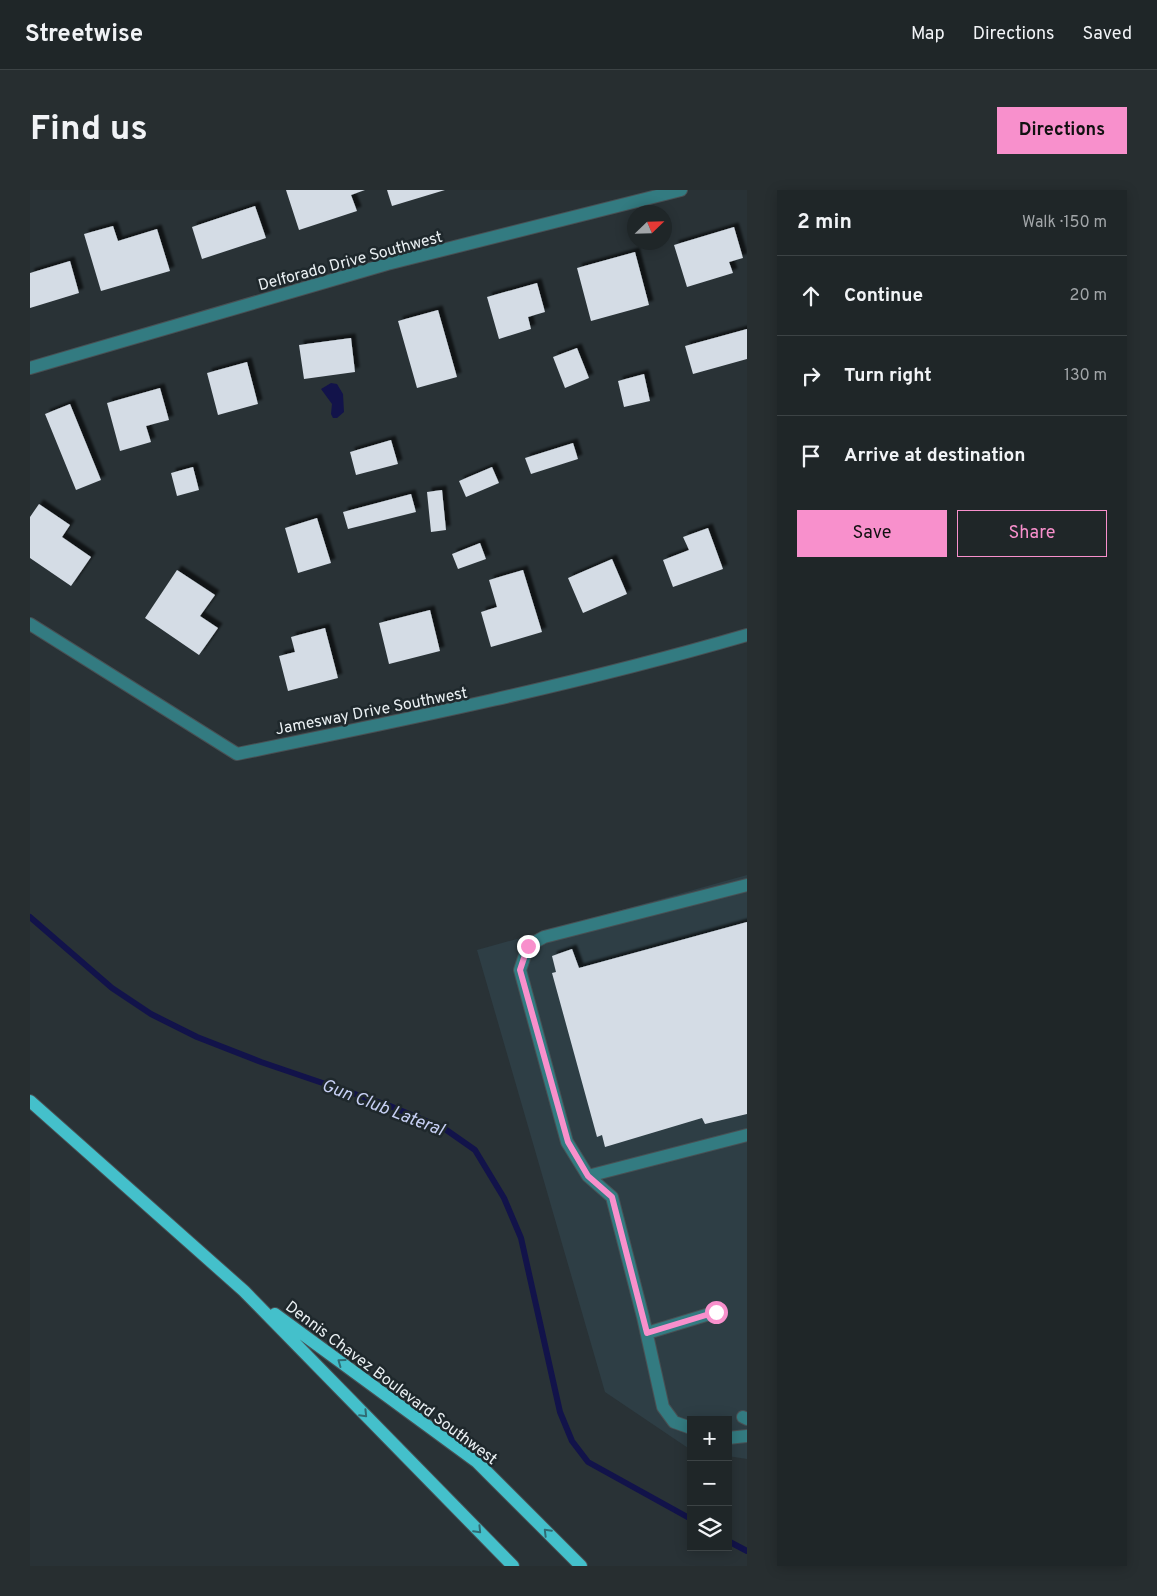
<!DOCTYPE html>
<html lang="en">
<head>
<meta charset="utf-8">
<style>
  body { margin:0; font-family:Overpass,sans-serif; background:#272e30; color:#f1f3f6 }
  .controls { position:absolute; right:15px; bottom:15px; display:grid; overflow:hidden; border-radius:0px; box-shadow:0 2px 12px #0003 }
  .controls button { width:45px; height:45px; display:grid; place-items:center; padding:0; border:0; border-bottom:1px solid #3c4345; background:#1f2628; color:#f1f3f6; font:25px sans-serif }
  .compass { position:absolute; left:597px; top:15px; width:45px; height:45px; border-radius:50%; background:#1f2628; box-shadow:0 2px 12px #0003; rotate:67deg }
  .stop { position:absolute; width:15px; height:15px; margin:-11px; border:4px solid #f890cc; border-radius:50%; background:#fff }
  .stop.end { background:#f890cc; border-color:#fff; box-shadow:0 1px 5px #0008 }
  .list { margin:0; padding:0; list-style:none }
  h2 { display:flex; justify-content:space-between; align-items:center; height:65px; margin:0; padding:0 20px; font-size:21px }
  h2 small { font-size:16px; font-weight:400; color:#a1a5a8 }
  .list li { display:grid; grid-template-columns:32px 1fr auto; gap:15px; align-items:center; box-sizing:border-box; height:80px; padding:0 20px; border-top:1px solid #3c4345 }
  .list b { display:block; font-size:19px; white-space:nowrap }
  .list em { font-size:16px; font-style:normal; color:#a1a5a8 }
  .actions { display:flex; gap:10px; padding:15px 20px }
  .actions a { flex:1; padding:11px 0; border:1px solid #f890cc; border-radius:0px; text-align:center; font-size:18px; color:#f890cc }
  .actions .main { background:#f890cc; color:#111 }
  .icon { flex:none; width:28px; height:28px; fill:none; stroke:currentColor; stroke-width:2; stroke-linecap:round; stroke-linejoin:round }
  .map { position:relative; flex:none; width:717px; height:1376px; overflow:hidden; border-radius:0px }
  header { display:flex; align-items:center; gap:30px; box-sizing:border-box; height:70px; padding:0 25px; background:#1f2628; border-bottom:1px solid #3c4345 }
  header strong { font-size:24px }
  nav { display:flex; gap:28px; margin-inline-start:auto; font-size:18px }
  .intro { display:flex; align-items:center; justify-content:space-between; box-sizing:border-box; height:120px; padding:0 30px }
  h1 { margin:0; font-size:35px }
  .button { padding:12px 22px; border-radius:0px; background:#f890cc; color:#111; font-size:18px; font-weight:700 }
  main { display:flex; gap:30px; padding:0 30px }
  aside { flex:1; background:#1f2628; border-radius:0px; box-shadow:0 2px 12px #0003 }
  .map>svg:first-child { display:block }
  .built { fill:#2e3e45 }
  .water { fill:#12134a }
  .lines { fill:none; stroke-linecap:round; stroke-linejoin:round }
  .stream { stroke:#12134a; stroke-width:6 }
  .building { fill:#d4dce5; filter:url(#shadow) }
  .minor-casing { stroke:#485054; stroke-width:14 }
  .major-casing { stroke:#485054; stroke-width:14 }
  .minor { stroke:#337b81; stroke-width:12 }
  .major { stroke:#44c0cb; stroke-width:12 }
  .oneway { stroke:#306c74 }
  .route { stroke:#f890cc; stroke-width:6 }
  .labels { text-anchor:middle; stroke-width:5; stroke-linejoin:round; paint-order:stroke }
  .street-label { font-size:16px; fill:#eaf0f3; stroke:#1f282c }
  .water-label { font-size:18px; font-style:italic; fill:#c7d0f4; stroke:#1f282c }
</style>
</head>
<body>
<header>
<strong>Streetwise</strong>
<nav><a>Map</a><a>Directions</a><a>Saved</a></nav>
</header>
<div class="intro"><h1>Find us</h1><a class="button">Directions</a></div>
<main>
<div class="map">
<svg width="717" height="1376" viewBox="0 0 717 1376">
  <defs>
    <filter id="shadow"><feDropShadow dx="4.5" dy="-4.5" stdDeviation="1" flood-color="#0009"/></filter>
  </defs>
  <rect width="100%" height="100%" fill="#293236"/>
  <!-- built -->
  <path class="built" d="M717 685V1269L698 1266V1230H661V1260L575 1202 447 760Z"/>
  <!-- water -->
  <path class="water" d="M301 193 307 194 313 204 314 222 307 228H303L301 224 302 214 291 199Z"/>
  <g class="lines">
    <!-- stream -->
    <path class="stream" d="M0 727 82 798 121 824 167 847 231 872 360 916 415 939 445 960 474 1008 491 1048 530 1222 542 1251 558 1272 661 1329
      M698 1351 717 1361"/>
  </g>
  <!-- building -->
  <path class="building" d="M256 0H335L321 5 327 21 269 40Z
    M357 0H415L362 16Z
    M225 16 236 48 172 69 162 37Z
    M83 36 88 51 127 39 140 81 71 101 54 44Z
    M704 37 713 68 699 72 703 83 657 97 644 55Z
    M605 62 619 115 561 131 547 78Z
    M40 71 49 103 0 118V83Z
    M507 93 515 122 498 127 501 139 469 149 457 107Z
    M408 120 427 187 387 198 368 131Z
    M717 139V169L663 184 655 156Z
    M321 148 325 182 274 189 269 155Z
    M547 158 559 188 535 198 523 167Z
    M217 172 228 214 188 225 177 183Z
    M614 184 620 211 594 217 588 191Z
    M130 198 139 230 116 236 121 252 90 261 77 213Z
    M40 214 71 290 46 300 15 224Z
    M361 250 368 274 326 285 320 262Z
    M543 253 548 269 501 284 495 268Z
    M163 277 169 300 147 306 141 283Z
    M462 277 469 293 436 307 429 291Z
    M412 300 416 340 401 342 397 302Z
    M381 304 386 322 318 339 313 322Z
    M9 314 40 335 32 347 61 367 41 396 0 368V327Z
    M287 328 301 373 268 383 255 338Z
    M678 338 693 379 643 397 633 370 659 360 653 347Z
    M450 353 456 369 428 379 422 364Z
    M582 369 597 404 553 423 538 388Z
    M147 380 185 405 170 426 188 438 169 465 115 428Z
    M493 380 512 442 461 457 451 422 467 417 459 390Z
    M400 420 410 461 359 474 349 433Z
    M295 438 308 488 258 501 249 466 265 462 261 447Z
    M717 732V924L675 934 672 928 575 957 572 945 567 947 522 783 526 782 522 766 542 759 549 778Z"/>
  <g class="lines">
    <!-- minor casing -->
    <g class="minor-casing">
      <path id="minor" d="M0 178 357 74 651 0
        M0 434 207 564C379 529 549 494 717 445
        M558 986 717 945
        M617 1143 686 1122
        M713 1227 717 1229
        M661 1238 644 1232 633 1217 613 1127 582 1007 558 986 537 952 490 780 498 756 514 747 717 695
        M698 1248 717 1246"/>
    </g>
    <!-- major casing -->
    <g class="major-casing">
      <path id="major" d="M0 911 214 1101 483 1376
        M245 1124 447 1272 551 1376"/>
    </g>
    <!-- minor -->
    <use href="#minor" class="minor"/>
    <!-- major -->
    <use href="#major" class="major"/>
  </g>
  <!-- one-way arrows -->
  <defs><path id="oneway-chevron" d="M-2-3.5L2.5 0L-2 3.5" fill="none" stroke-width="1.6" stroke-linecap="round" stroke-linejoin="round" transform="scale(1.25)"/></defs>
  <g class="oneway">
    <use href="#oneway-chevron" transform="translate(311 1172) rotate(-144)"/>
    <use href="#oneway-chevron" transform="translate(334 1224) rotate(46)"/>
    <use href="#oneway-chevron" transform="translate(448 1340) rotate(46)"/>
    <use href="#oneway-chevron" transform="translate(517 1342) rotate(-135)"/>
  </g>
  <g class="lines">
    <!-- route -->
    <path class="route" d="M498 756 490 780 538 952 558 986 582 1007 617 1143 686 1122"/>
  </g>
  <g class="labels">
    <!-- street labels -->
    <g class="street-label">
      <text transform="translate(320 70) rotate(-15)" y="6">Delforado Drive Southwest</text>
      <text transform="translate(341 520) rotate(-11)" y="6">Jamesway Drive Southwest</text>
      <text transform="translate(362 1192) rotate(37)" y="6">Dennis Chavez Boulevard Southwest</text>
    </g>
    <!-- water labels -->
    <g class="water-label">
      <text transform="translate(353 917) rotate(21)" y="6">Gun Club Lateral</text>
    </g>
  </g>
</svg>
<div class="controls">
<button>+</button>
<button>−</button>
<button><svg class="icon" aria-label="layers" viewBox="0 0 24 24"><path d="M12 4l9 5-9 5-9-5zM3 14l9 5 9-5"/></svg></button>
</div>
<svg class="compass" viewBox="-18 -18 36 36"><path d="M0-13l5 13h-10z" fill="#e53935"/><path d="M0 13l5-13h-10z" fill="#a1a5a8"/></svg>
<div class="stop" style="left:686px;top:1122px"></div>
<div class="stop end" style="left:498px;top:756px"></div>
</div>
<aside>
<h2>2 min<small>Walk · 150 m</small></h2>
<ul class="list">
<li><svg class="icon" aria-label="ahead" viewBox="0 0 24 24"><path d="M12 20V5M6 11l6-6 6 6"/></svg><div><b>Continue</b></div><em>20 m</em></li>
<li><svg class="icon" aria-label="right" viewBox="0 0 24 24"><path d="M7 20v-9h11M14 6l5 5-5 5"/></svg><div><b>Turn right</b></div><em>130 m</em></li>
<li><svg class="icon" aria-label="arrive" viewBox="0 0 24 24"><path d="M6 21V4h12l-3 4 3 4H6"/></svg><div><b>Arrive at destination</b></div></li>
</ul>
<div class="actions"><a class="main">Save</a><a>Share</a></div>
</aside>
</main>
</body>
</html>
